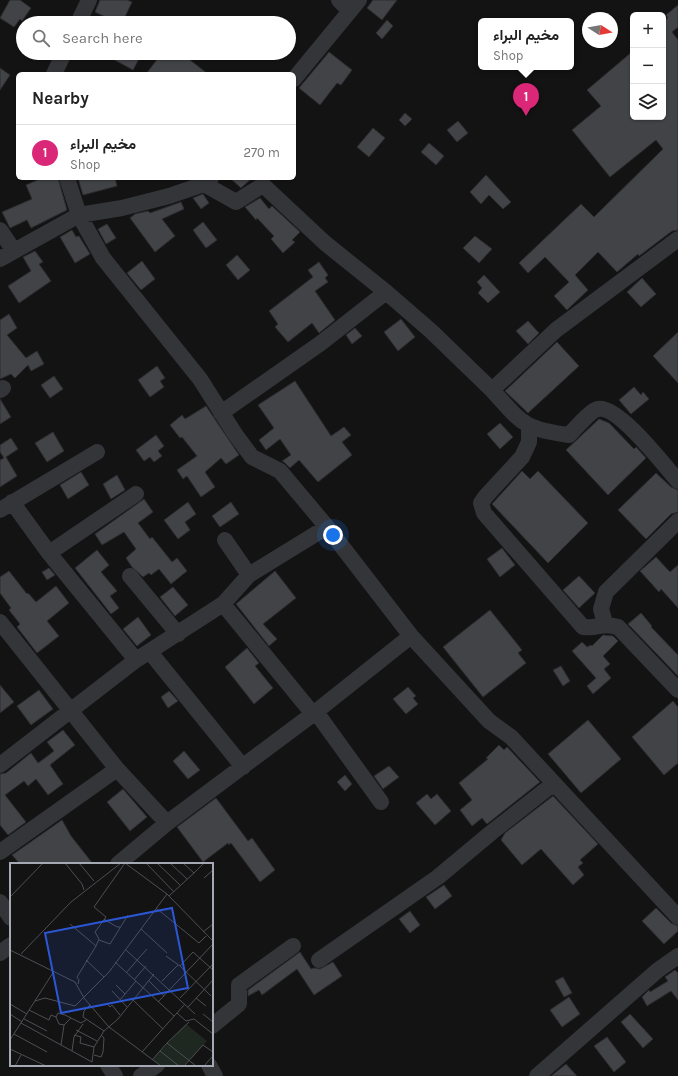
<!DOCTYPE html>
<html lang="en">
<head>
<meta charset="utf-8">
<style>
  body { margin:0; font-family:Karla,Vazirmatn,sans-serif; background:#f2f2f2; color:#222 }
  .controls { position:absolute; right:12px; top:12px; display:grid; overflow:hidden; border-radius:6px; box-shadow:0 1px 3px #0004 }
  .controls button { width:36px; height:36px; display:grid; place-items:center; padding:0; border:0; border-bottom:1px solid #e0e0e0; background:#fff; color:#222; font:20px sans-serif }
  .compass { position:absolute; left:582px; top:12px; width:36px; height:36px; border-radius:50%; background:#fff; box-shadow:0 1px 3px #0004; rotate:101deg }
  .you { position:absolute; left:333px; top:535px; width:14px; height:14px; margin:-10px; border:3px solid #fff; border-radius:50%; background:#1a73e8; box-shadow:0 0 0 6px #1a73e833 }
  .badge { display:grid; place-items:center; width:26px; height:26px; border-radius:50%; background:#db2777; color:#fff; font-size:13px; font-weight:700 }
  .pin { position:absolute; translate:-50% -33px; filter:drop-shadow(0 1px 2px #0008) }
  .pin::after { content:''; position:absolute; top:21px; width:14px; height:12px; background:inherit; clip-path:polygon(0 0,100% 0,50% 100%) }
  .popup { position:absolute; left:478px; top:18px; width:96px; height:52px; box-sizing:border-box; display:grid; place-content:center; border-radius:6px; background:#fff; filter:drop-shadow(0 1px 3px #0005); font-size:13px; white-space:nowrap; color:#767676 }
  .popup b { font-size:15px; color:#222 }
  .popup::after { content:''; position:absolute; left:50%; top:100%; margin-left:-8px; border:8px solid transparent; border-top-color:#fff }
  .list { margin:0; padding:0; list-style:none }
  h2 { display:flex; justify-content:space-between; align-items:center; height:52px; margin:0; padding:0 16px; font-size:17px }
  h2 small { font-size:13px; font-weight:400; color:#767676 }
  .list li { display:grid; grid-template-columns:26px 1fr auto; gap:12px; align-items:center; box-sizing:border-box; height:56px; padding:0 16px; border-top:1px solid #e0e0e0 }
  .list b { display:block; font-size:15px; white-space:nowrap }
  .list p { margin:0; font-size:13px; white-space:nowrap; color:#767676 }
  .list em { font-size:13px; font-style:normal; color:#767676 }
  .icon { flex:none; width:22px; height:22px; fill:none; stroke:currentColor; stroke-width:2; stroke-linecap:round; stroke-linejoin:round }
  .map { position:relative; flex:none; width:678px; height:1076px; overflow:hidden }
  .search { position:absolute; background:#fff; box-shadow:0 1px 3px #0004; left:16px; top:16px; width:280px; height:44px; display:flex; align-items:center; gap:10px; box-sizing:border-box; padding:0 14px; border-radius:22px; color:#767676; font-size:15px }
  .panel { position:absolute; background:#fff; box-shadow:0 1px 3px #0004; left:16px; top:72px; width:280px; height:108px; border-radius:6px }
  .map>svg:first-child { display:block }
  .building { fill:#424347; stroke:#2d2d30 }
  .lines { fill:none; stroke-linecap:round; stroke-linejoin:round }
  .minor { stroke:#343539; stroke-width:16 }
  .inset-road { fill:none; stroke:#4d4f54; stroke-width:1 }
  .view { fill:#2b57d4; fill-opacity:0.15; stroke:#2b57d4; stroke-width:2 }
  .inset-edge { fill:none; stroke:#a5a9b4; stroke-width:2 }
</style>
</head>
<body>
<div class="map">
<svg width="678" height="1076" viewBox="0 0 678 1076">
  <rect width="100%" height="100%" fill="#131314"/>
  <!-- building -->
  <path class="building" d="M10 0H20L31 8 22 21 20 19 14 27 0 18Z
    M100 0H127L132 2 122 23H118L95 12Z
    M373 0H397L382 20 367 8Z
    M678 5V27L672 32 678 40V230L672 231 639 256 638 254 617 272 598 252 575 275 588 290 567 310 554 296 569 282 545 257 528 273 519 263 581 204 594 217 663 149 656 140 610 177 572 130 601 106 587 90 633 51V117H663V21L668 18 666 15Z
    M387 20 393 26 382 39 376 33Z
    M329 52 352 70 341 85 337 83 320 105 299 88Z
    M102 53H142L133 70Z
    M162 53H181L208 74H146Z
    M0 68 10 75 0 90Z
    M405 113 412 119 405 126 399 120Z
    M458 121 468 133 457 142 447 130Z
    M373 128 385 138 369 157 357 147Z
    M429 143 444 156 436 165 421 152Z
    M486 175 511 202 503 209 489 195 481 204 470 192Z
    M42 178H58L67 210 31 228 27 220 10 228 2 212 32 199 26 185Z
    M78 178H115L117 186 83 195Z
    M230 178H252L241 188Z
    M203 194 209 203 201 209 193 198Z
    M260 198 269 209 272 206 300 232 292 240 295 242 283 253 271 239 274 236 257 218 256 220 245 207Z
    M181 202 184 209 162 219 175 236 155 252 130 218 135 214 148 211 150 213Z
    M203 222 217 240 206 248 193 230Z
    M107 224 116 238 106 244 98 229Z
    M72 230 76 237 79 236 90 254 75 263 60 237Z
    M475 236 492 249 479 263 463 248Z
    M35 251 43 262 39 264 51 281 19 303 8 286 31 271 23 257Z
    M237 255 250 270 238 280 226 265Z
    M142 261 155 279 141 290 127 273Z
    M319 262 328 275 325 278 328 282 315 291 335 320 319 333 312 323 288 342 275 327 278 324 269 311 313 277 308 270Z
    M484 275 500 292 488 303 478 293 482 288 477 282Z
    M642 278 656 294 641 307 627 292Z
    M9 314 17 328 7 335 26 358 37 351 44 364 31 371 28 365 15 378 11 374 0 379V320Z
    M401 319 415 337 398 351 384 332Z
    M528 321 539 333 528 344 516 331Z
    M355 328 362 336 352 344 346 335Z
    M678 332V383L653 356Z
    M557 342 579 366 528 413 505 391Z
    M157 366 165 378 160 381 164 387 150 397 138 380Z
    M54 376 63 389 50 398 41 385Z
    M295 381 331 436 344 427 351 435 342 442 352 455 318 482 299 460 290 468 284 462 282 461 291 455 280 439 266 450 259 440 274 428 258 405Z
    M634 387 641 395 643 392 649 399 631 414 619 400Z
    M0 399 11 417 0 424Z
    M206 406 239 455 226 464 221 458 205 472 215 487 201 497 187 476 183 479 177 470 197 456 182 437 180 438 170 425 182 415 185 419Z
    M599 419 609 423 634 449 636 447 646 458 608 495 566 450Z
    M500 423 513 437 500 449 487 434Z
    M53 432 64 451 47 462 35 443Z
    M156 435 164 446 158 451 162 456 154 462 150 457 144 461 136 450Z
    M11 438 18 449 6 457 17 476 0 487V460L4 458 0 452V445Z
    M522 471 530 479 538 471 588 523 548 563 492 504Z
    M81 472 89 485 68 499 60 485Z
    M656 473 671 487 678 490V512L671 514 646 539 618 510Z
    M117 475 125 490 111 499 103 484Z
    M144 499 153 512 138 523 150 539 152 537 172 562 177 558 187 571 171 584 159 569 151 575 149 573 143 577 132 567 126 558 136 549 124 532 102 545 95 534Z
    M188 502 196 514 185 522 190 530 178 539 164 520Z
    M231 502 239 514 220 527 212 516Z
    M502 548 515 565 500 577 487 559Z
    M97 550 109 565 101 572 117 591 110 596 119 608 111 614 75 568Z
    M656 557 670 572 678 565V608L661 589 659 592 640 571Z
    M49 568 55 575 47 580 42 572Z
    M9 571 27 594 28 593 36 602 56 586 69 603 47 621 59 636 37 653 17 627 20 624 9 610 11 608 0 593V577Z
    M275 571 296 598 263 624 277 639 269 646 236 604Z
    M579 576 595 593 579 608 563 590Z
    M173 587 188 605 175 616 160 597Z
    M490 610 522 650 518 653 526 663 483 697 443 647Z
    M641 613 652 626 651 627 678 655V676L628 624Z
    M138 617 151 635 137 646 123 629Z
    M603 635 613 636 618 641 603 656 610 664 604 669 611 678 593 694 587 686 596 678 572 651 582 642 587 647 591 645 592 646Z
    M247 648 259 663 255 666 273 688 254 704 225 667Z
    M561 666 570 681 563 686 553 670Z
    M0 685 14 702 0 713Z
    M408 687 416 696 413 698 418 704 406 714 393 699Z
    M39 690 53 709 31 725 17 706Z
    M169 691 178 701 168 708 161 697Z
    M673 701 678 707V763L664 775 632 737Z
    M588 720 621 759 581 793 548 754Z
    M63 730 75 745 50 765 63 784 48 795 36 779 28 786 24 781 5 795 26 822 8 835 0 825V774L6 773 31 753 38 763 45 758 54 751 47 742Z
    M499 745 504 750 507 747 540 782 487 824 482 818 472 826 460 810 472 800 459 783 488 759 486 758Z
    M184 751 200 770 188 779 173 761Z
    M389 766 399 777 383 789 374 776Z
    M345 775 352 784 345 791 337 782Z
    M123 789 147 817 130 831 107 802Z
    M427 794 431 799 437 794 451 811 435 825 416 803Z
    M553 796 598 844 580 860 583 863 578 867 584 875 573 885 541 849 522 865 501 840 505 833Z
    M216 798 248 841 252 838 275 870 260 882 231 843 229 845 228 843 203 862 177 827Z
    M62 820 71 836 93 864H20L12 855Z
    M444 885 452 896 435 909 426 897Z
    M656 908 671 923 678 926V931L664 944 642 921Z
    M410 911 420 925 410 933 399 919Z
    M300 952 311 969 314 968 320 969 333 962 342 976 314 995 297 969 262 995 259 990 248 996V990Z
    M675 970 678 973V1000L671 991 647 1006 642 997 649 990 650 992 668 981 665 977Z
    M563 977 572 993 564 997 555 981Z
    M569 997 580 1014 562 1027 550 1010Z
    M630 1014 653 1039 643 1048 621 1022Z
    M607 1037 626 1062 614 1072 594 1046Z
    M566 1064 577 1076H551Z"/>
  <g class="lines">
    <!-- minor -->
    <path class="minor" d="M339 0 350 11
      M78 23 89 0
      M54 74 64 53
      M294 79 359 0
      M67 178 79 215 103 258 200 379 235 434 252 457 280 471 327 527 411 636 489 721 511 737 678 917
      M204 184 236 202 263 185 325 243 386 292 431 331 492 390
      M0 230 14 251
      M678 239 556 330 492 390C522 423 523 429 569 435 575 429 591 410 598 409 618 405 664 465 678 481
      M0 259 79 215 122 208 169 196 204 184 211 178
      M0 390 3 388
      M221 413 321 343 386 292
      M529 426V442L522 457 486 496 481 503 484 513 583 627C599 629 601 622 618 627L678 690
      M12 502 49 553 136 660
      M0 510 97 452
      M225 540 249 575
      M49 553 136 494
      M130 576 178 634
      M223 604 313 714
      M0 622 117 769 167 823
      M605 623 601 609 606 592 678 521
      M150 652 243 767
      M316 712 381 802
      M0 765 136 660 223 604 249 575 327 527
      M0 852 117 769
      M118 864 167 823 313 714 411 636
      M0 902 11 918
      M0 953 11 945
      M319 960 438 877 492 832 553 784
      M212 1026 239 1004V985L293 946
      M108 1065 115 1076
      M209 1065 215 1076
      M141 1076 157 1065
      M537 1076 658 970 678 956"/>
  </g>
  <!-- overview -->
  <g transform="translate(10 863)">
    <rect width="203" height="203" fill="#131314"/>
    <path d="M176 161 197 178 173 203H152L142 197Z" fill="#1f2721"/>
    <path class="inset-road" d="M55 0 72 21 74 27M69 0 84 18M136 0 164 29M147 0 170 22M160 0 177 16M184 10 194 0M194 15 203 7M159 33 184 10 173 0M0 34 33 0M146 45 189 80 196 73M94 56 107 64H110M60 61 86 83 89 76 85 69 96 54 84 44 115 0 157 31 203 78M131 66 157 90M193 69 203 61M89 77 100 81 118 52M0 87 65 119 74 135 99 164 151 203M116 87 185 151M11 91 61 39 111 0M156 93 170 103 183 89 203 107M128 96 137 86M76 97 94 114M105 99 164 153M170 103 201 133M117 109 128 96M124 117 136 103M139 118 154 133M152 118 168 102M68 121 69 117 67 114 86 83M106 122 115 131M102 128 117 144M170 135 203 101M186 135 196 143M110 137 126 118M123 137 153 166M25 138 35 135 65 143 99 109 157 31M148 139 203 81M96 140 100 144 102 142 110 152M0 141 17 151M80 142 74 148 73 154 94 168 108 156 144 111M178 144 203 117M19 147 39 157 41 152 46 154M167 150 176 158 184 156 203 171M0 151 12 159M193 151 203 159M61 155 54 162 49 161 46 154 48 150 55 152 71 160 76 157M14 156 37 168M179 159 157 180 186 203M11 160 82 199 84 184 94 168M66 167 87 178M4 171 37 189M64 172 71 174 70 180 84 184M0 177 44 108M51 182 54 162M0 186 36 203M62 188 64 174 73 161M150 188 169 203M132 189 175 141M84 192 91 194 93 189 94 175 91 172M142 197 157 180M5 203 11 192M174 203 193 182 203 189M194 203 203 193"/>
    <path class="view" d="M162 45 178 125 51 150 35 70Z"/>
    <rect width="203" height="203" class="inset-edge"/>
  </g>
</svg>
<div class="controls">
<button>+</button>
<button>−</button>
<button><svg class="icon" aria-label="layers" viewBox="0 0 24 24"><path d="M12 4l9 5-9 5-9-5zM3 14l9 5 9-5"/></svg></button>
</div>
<svg class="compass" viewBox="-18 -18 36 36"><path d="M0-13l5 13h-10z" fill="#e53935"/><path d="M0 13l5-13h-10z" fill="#767676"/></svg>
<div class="you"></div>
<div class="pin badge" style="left:526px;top:116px">1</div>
<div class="popup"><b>مخيم البراء</b>Shop</div>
<div class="search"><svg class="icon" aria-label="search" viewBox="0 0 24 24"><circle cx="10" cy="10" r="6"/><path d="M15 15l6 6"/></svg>Search here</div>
<section class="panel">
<h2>Nearby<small></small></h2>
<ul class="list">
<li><span class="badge">1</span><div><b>مخيم البراء</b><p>Shop</p></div><em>270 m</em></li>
</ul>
</section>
</div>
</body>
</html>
